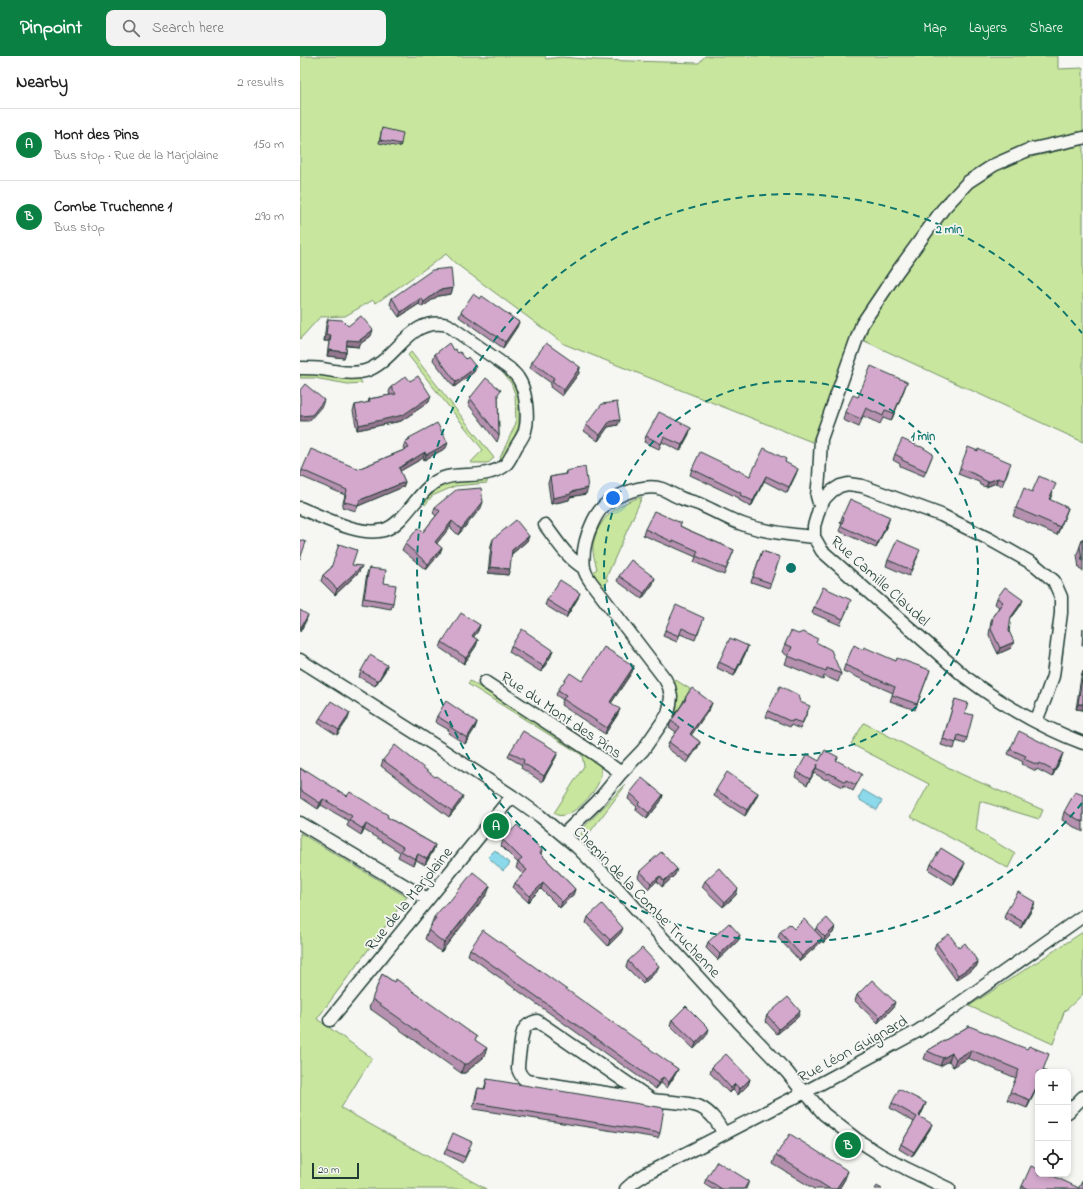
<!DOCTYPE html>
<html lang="en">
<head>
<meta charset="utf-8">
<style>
  body { margin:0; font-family:"Indie Flower",sans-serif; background:#f2f2f2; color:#222 }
  .controls { position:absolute; right:12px; bottom:12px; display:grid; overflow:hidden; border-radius:8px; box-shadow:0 2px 6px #0003 }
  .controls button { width:36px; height:36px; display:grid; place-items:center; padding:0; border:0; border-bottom:1px solid #e0e0e0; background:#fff; color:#222; font:20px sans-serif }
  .scale { position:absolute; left:12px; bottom:10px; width:47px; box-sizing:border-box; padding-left:4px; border:2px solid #1f3d34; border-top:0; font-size:11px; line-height:14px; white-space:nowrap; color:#1f3d34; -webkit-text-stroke:3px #f6f6f2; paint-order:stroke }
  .you { position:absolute; left:313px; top:442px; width:14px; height:14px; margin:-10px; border:3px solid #fff; border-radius:50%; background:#1a73e8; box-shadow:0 0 0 6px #1a73e833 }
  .badge { display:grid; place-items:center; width:26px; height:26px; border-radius:50%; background:#0b8043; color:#fff; font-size:13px; font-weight:700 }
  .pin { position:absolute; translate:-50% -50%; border:2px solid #fff; box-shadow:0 1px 4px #0006 }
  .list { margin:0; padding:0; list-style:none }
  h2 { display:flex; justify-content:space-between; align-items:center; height:52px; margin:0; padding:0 16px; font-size:17px }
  h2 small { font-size:13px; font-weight:400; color:#767676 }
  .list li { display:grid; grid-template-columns:26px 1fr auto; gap:12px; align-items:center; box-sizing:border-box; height:72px; padding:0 16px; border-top:1px solid #e0e0e0 }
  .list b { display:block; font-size:15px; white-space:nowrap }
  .list p { margin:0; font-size:13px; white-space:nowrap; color:#767676 }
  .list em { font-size:13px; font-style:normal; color:#767676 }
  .icon { flex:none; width:22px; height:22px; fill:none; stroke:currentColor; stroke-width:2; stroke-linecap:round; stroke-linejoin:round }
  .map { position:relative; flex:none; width:783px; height:1133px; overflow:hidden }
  header { display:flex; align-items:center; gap:24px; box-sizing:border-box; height:56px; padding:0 20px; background:#0b8043; color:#fff }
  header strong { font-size:19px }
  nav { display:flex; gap:22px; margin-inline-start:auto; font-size:14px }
  .search { width:280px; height:36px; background:#f2f2f2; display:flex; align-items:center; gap:10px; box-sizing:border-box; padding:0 14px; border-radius:8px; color:#767676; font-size:15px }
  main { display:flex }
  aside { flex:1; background:#fff }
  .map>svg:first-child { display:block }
  .green { fill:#c9e69e; stroke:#749269 }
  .water { fill:#8bd9eb; stroke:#609ba2 }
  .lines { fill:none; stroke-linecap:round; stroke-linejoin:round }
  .street-casing { stroke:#1f3d34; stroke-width:15 }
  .street { stroke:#f6f6f2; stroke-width:12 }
  .wall { fill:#b590af; stroke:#1f3d34 }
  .shaded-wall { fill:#94768f; stroke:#1f3d34 }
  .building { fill:#d3a8cc; stroke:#1f3d34 }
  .ring { fill:none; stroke:#0f766e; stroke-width:2; stroke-dasharray:7 5 }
  .labels { text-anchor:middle; stroke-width:3.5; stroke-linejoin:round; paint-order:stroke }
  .street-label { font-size:16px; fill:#1f3d34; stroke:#f6f6f2 }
  .centre { fill:#0f766e; stroke:#f6f6f2; stroke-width:2 }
  .ring-label { font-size:12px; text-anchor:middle; font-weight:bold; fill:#0f766e; stroke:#f6f6f2; stroke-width:3.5; stroke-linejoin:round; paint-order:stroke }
</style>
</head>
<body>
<header>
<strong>Pinpoint</strong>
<div class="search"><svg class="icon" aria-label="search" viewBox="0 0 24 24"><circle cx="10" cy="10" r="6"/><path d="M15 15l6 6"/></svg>Search here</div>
<nav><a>Map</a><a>Layers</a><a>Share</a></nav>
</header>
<main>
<aside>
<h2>Nearby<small>2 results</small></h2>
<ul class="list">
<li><span class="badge">A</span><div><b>Mont des Pins</b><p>Bus stop · Rue de la Marjolaine</p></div><em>150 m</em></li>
<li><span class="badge">B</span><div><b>Combe Truchenne 1</b><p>Bus stop</p></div><em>290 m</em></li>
</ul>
</aside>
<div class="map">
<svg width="783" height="1133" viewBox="0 0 783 1133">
  <rect width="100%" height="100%" fill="#f6f6f2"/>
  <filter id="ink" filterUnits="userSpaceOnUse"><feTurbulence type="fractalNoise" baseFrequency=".025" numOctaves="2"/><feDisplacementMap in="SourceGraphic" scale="8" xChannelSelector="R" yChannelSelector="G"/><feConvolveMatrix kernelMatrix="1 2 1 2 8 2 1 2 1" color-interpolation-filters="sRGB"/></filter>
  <g filter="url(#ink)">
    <!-- green -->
    <path class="green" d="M0 0H245L246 3 261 1 297 4 399 7 405 0H758V13L783 12V75C753 82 723 89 695 101L710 106 783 89V386L556 281 512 386 264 288 155 207 146 198 76 247 73 244 45 260 20 261 0 283Z
      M111 296 194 402 188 407H170L183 394 108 299Z
      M205 314 214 325 219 338V370L203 404 200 402 216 367 215 338 211 327 202 316Z
      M5 317 59 322 62 327 48 328 14 322H0V319Z
      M187 422V427L155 430 132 440 125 449 122 445 133 434 155 425Z
      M342 441 306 522 308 524 303 533 298 526 293 516 297 513C295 505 292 496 293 488 298 462 318 447 342 441Z
      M374 623 390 633 375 660 377 640Z
      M170 625 290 698C294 703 300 707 301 713 305 731 267 770 254 757L284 710 282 699 168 628Z
      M564 667 661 718 743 754 739 763 680 745 676 774 715 798 708 812 611 761 629 728 551 688Z
      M328 726 284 784 281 778 285 770Z
      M0 777 107 841 17 963 72 1002 41 1052 186 1133H0Z
      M783 876V938L764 956 753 988 669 950Z"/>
    <!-- water -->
    <path class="water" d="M563 734 582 745 577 754 558 743Z
      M195 794 210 808 203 815 188 801Z"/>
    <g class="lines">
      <!-- street casing -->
      <g class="street-casing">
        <path id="street" d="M0 312C7 312 15 312 22 313 36 315 50 319 65 315 97 305 109 259 148 269L210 313C212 316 216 318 218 322 226 333 229 362 225 375 223 381 219 386 216 391 208 406 208 411 191 416 173 422 153 415 135 426 117 437 104 468 84 474 60 481 23 461 0 452
          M520 450 517 440 519 421 521 383 562 268 597 216 643 153 668 126 694 109 728 94 783 82
          M245 469C257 485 267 502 284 512
          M0 604 144 695 212 740 240 760 277 791 309 823 438 965 487 1016 499 1031 505 1036 524 1058 556 1083 581 1099 607 1113 649 1133
          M185 626 301 702 321 717
          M736 665 745 643 753 620 761 557V541L754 525 735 509 689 483 641 459 562 430 548 428 540 430 532 435 525 442 520 450 514 470V481L522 495 664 620C700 647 740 671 783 687
          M0 767 127 843
          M263 779 297 746 321 717 343 694 368 658 370 649 371 640 369 631 365 623 291 526C288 522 285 517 284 512 282 498 286 481 292 468 299 452 307 445 323 438 335 433 350 429 362 433 368 435 374 440 381 442 387 445 395 446 401 449 415 455 428 463 442 468 463 476 492 479 514 481
          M30 964 212 740
          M352 1044 237 965C221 969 222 979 220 993 219 1000 218 1007 218 1013 220 1019 222 1022 227 1025 269 1031 310 1038 352 1044 365 1046 388 1046 400 1051 412 1057 418 1067 424 1078
          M768 1056 783 1041
          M326 1133 335 1125 346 1118 505 1036 618 975 653 952 783 860"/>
      </g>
      <!-- street -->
      <use href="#street" class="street"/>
    </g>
    <!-- wall -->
    <path class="wall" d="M82 72 101 88 100 91 79 87Z
      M153 232 151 238 138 240 122 251 119 248 99 261 90 248 92 242Z
      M180 243 219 266 217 271 203 292 159 261 161 256Z
      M28 263 71 280 60 288 59 291 46 290V296L44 302 27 300 29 285H24L26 268Z
      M153 294 158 297 176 311 174 316 154 331 133 304 135 298Z
      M232 306 280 311 279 317 262 340 250 331 251 327 230 312Z
      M110 325 129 346 101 365 57 374 53 355 55 349 68 347 69 343 90 339 89 336 91 331Z
      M604 334 591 365 583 362 580 368 563 360 559 371 543 364 545 356 558 341Z
      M199 340 198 341 199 380 197 386 168 348 170 342Z
      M286 369H318L308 371 298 385 284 375Z
      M389 378 380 395 362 386 359 393 344 386 346 380Z
      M109 382 146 392 124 404 123 402 100 415 105 426 103 431 58 450 56 455 42 451 45 439 0 420 2 414 58 413 104 394 103 392 105 386 108 384Z
      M595 398H633L624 420 600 410V408L593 404Z
      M485 406 496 418 487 437 464 425 451 451 439 444V442L390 419 392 413 450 420Z
      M660 412 709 413 702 430 696 427 686 431 680 429 679 426 658 418Z
      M266 415 286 438 270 441 269 444 251 448 248 427 250 421 265 418Z
      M732 436H753L750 444 768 452 757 479 713 460 716 452Z
      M135 451 181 452 158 479 150 471 137 487 140 497 126 514 102 494 105 488 123 476 136 460 133 457Z
      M542 461 588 467 576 492 539 475 542 468 540 467Z
      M380 470 386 473 434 494 424 519 394 506 396 501 371 490V491L343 479 345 473Z
      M229 480 227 485 212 498 208 519 188 517 191 489 193 483Z
      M783 482V515L779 513 777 498Z
      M462 495 480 501 469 532 451 526Z
      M618 500 609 520 586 510 588 504Z
      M52 509 59 516 35 539 21 525 23 519 31 512Z
      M69 512 84 527 93 547 91 553 62 548 67 517Z
      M319 520 353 528 342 543 317 525Z
      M278 542 266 562 245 549 247 544Z
      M697 542 721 549 710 564 709 575 711 592 698 598 689 579 691 565 693 560 699 551 695 548Z
      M549 550 540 569 512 557 514 551Z
      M402 567 395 584 380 578 377 586 363 580 365 574Z
      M180 569 178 575 173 581 178 584 176 590 164 608 140 592 142 586Z
      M783 572V589H782Z
      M517 587 541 618 538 626 524 620 523 624 485 608 488 600 482 596 485 588Z
      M211 590 251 600 241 616 209 596Z
      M563 594 596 605 630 614 615 654 590 645 593 637 543 615 545 609Z
      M446 596 434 620 417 612 419 606Z
      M87 609 85 615 75 630 59 621 61 615Z
      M334 610 332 616 311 647 318 658 305 678 261 649 263 644 256 639 258 634 282 625Z
      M783 615V654L776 653 781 621Z
      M385 642 410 652 391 679 400 686 398 691 387 707 367 692 369 686 376 676 369 671 371 665 383 647Z
      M655 643 665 657 667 682 665 688 656 685 654 693 641 689Z
      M468 655H508L500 673 491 669 490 671 466 661Z
      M137 660 177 666 175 672 165 688 148 677 149 674 135 666Z
      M20 662 48 663 37 679 18 667Z
      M710 693 763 697 761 703 752 721 737 713 736 715 722 708 723 706 708 698Z
      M210 696 256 701 242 726 221 712 222 709 208 701Z
      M538 701 536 705 559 724 553 735 544 729 543 731 527 723 526 724 514 717 507 729 495 721 497 716 519 705Z
      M83 704 161 746 149 761 81 710Z
      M0 712 47 740 87 761 135 789 133 795 125 809 116 804 113 809 98 801 100 796 64 774 61 779 47 770 49 765 21 749 18 753 0 741Z
      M416 734 458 737 456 742 445 760 414 740Z
      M330 737 363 739 361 745 347 763 336 754 337 751 328 743Z
      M783 739V776L762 764 764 756Z
      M203 784 242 794 241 798 275 833 273 839 260 852 241 833 228 846 213 832 215 827 223 818 216 812 218 807 201 790Z
      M631 808 663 812 653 829 629 814Z
      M340 815 375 819 362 831 357 825 349 833 338 821Z
      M405 825 436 839 423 851 402 831Z
      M190 830 187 838 141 896 125 883 128 874 130 872 134 861Z
      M735 846 733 852 721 872 704 862 706 856Z
      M288 861 321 877 308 890 286 867Z
      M535 871 533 877 523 887 521 885 520 887 500 905 478 882 480 876 494 873 515 875 516 872Z
      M438 885 418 904 406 892 408 886Z
      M636 887 659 892 678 906 676 911 656 924 634 893Z
      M170 893 378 1013 375 1019 367 1032 361 1027 356 1033 168 899Z
      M328 905 356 916 343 928 326 911Z
      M82 918 94 926 177 981 175 984 184 1001 165 1017H161L69 952Z
      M557 939 593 952 578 967 555 945Z
      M500 955 498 961 477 978 465 965 467 959Z
      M372 964 407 979 394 993 370 970Z
      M669 970 738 1016V1037L735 1036 727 1052 707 1044 716 1022 668 1002 653 1011 649 1005 640 1010 624 1003 627 995Z
      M412 1011 450 1023 448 1029 438 1039 433 1034 429 1037 410 1017Z
      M187 1023 360 1077 358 1082 173 1053 176 1038 178 1032 184 1033Z
      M592 1047H626L624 1052 620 1060 630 1073 612 1101 599 1093 601 1088 614 1066 590 1052Z
      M170 1092 163 1107 144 1098 146 1093Z
      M476 1099 545 1123 539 1133H514L473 1108Z
      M406 1123 449 1125 446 1133H412L404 1128Z
      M722 1130 779 1132 783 1133H721Z"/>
    <!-- shaded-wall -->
    <path class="shaded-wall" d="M153 232 151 238 138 240 122 251 124 246 140 234Z
      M121 242 119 248 99 261 101 256Z
      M219 266 217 271 203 292 205 286Z
      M73 274 71 280 60 288 59 291 45 289 47 284H60Z
      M26 279H31L29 285H24Z
      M29 294 46 296 44 302 27 300Z
      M176 311 174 316 154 331 156 326Z
      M280 311 279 317 262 340 264 334Z
      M607 326 604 334 591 365 594 357Z
      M131 340 129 346 101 365 57 374 59 369Z
      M24 344 22 350 9 365H0V360Z
      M320 364 318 369 308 371 298 385 300 379 310 365Z
      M391 372 389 378 380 395 382 389Z
      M148 387 146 392 124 404 126 399Z
      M125 396 123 402 97 417 99 412Z
      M498 413 496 418 487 437 489 431Z
      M466 420 464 425 451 451 453 445Z
      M698 422 696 427 686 431 688 426Z
      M105 426 103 431 58 450 60 444Z
      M288 432 286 438 270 441 269 444 251 448 253 442 271 436Z
      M183 446 181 452 158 479 161 473Z
      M768 452 765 460 757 479 760 471Z
      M590 461 588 467 576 492 578 487Z
      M152 465 150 471 133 492 135 486Z
      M229 480 227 485 210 499 212 494Z
      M142 492 140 497 126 514 128 508Z
      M62 510 59 516 35 539 37 533Z
      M190 511 210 513 208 519 188 517Z
      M355 522 353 528 342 543 344 537Z
      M280 537 278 542 266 562 268 557Z
      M723 544 721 549 708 567 711 561Z
      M8 559 6 565 0 576V573Z
      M180 569 178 575 170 586 172 580Z
      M178 584 176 590 164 608 166 602Z
      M714 586 711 592 698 598 700 592Z
      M448 590 446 596 434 620 436 614Z
      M253 594 251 600 241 616 243 610Z
      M87 609 85 615 75 630 78 625Z
      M334 610 332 616 308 652 310 646Z
      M412 647 410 652 388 684 390 678Z
      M778 648H783V654L776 653Z
      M320 653 318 658 305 678 307 672Z
      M50 657 48 663 37 679 39 674Z
      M177 666 175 672 165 688 167 682Z
      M400 686 398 691 387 707 389 701Z
      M258 696 256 701 242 726 244 720Z
      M763 697 761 703 752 721 754 715Z
      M516 712 514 717 507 729 510 723Z
      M458 737 456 742 445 760 447 754Z
      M363 739 361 745 347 763 349 757Z
      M163 740 161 746 149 761 152 755Z
      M23 743 21 749 18 753 20 747Z
      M66 768 64 774 61 779 63 773Z
      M135 789 133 795 125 809 127 803Z
      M118 798 116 804 113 809 115 803Z
      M665 807 663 812 653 829 655 823Z
      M377 813 375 819 362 831 364 825Z
      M360 820 357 825 349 833 351 827Z
      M243 827 241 833 228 846 230 840Z
      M190 830 187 838 141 896 144 887Z
      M275 833 273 839 260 852 262 846Z
      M438 833 436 839 423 851 425 846Z
      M735 846 733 852 721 872 723 866Z
      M535 871 533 877 523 887 525 881Z
      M323 872 321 877 308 890 310 884Z
      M440 879 438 885 418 904 420 898Z
      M522 882 520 887 500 905 502 900Z
      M678 906 676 911 656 924 658 919Z
      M359 910 356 916 343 928 345 923Z
      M595 946 593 952 578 967 580 961Z
      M500 955 498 961 477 978 479 973Z
      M409 973 407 979 394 993 396 987Z
      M187 992 184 1001 165 1017H161L164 1008Z
      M671 994 668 1002 653 1011 656 1003Z
      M652 997 649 1005 640 1010 643 1002Z
      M378 1013 375 1019 367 1032 369 1026Z
      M363 1021 361 1027 356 1033 358 1027Z
      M450 1023 448 1029 438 1039 440 1033Z
      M435 1028 433 1034 429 1037 431 1032Z
      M738 1028 735 1036 727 1052 730 1044Z
      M626 1047 624 1052 618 1065 619 1060Z
      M632 1068 630 1073 612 1101 614 1096Z
      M548 1115 545 1123 539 1133H536Z"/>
    <!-- building -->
    <path class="building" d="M82 72 103 77 101 88 80 84Z
      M151 212 153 232 140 234 124 246 121 242 101 256 92 242 132 214Z
      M173 238 180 243 182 240 219 266 205 286 161 256Z
      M61 260 73 274 60 284 61 285 47 284 46 296 29 294 31 279H26L28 263 42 264 48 270Z
      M149 287 153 294 155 293 158 297 160 296 166 303 168 301 176 311 156 326 135 298Z
      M246 287 280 311 264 334 252 326 254 322 232 306Z
      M571 310 607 326 594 357 585 354 583 360 566 352 561 363 545 356 553 339 558 341Z
      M106 320 110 325 118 320 131 340 103 359 59 369 55 349 70 346 69 343 96 338 91 331Z
      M186 322 201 334 198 338 199 380 170 342Z
      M5 328 24 344 12 359 0 360V334Z
      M317 346 320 364 310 365 300 379 286 369 302 348Z
      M359 356 391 372 382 389 364 381 361 388 346 380Z
      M137 367 148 387 126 399 125 396 99 412 105 426 60 444 58 449 44 446 47 434 2 414 11 393 58 413 109 392 105 386 110 383 109 382Z
      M602 383 618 390 622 391 633 398 626 415 602 404V402L595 398Z
      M668 391 678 395V393L711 407 704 424 698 422 688 426 682 423 681 421 660 412Z
      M464 392 486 403 485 406 498 413 489 431 466 420 453 445 440 439 441 437 392 413 400 396 450 420Z
      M285 411 288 432 271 436V438L253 442 250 421 266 418V415Z
      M739 420 756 428 749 443 768 452 760 471 716 452 724 432 732 436Z
      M181 432 183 446 161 473 152 465 135 486 142 492 128 508 105 488 118 472 123 476 140 455 135 451 156 434Z
      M550 443 590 461 578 487 541 470 544 462 542 461Z
      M354 455 381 467 380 470 386 473 434 494 426 513 396 500 398 495 373 484V486L345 473Z
      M216 464 229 480 212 494 210 513 190 511 193 483Z
      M783 482V505H782L780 490Z
      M0 484 6 486 0 503Z
      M597 484 620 494 611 514 588 504Z
      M39 488 57 494 52 509 62 510 37 533 23 519 31 512Z
      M462 495 480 501 471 527 453 521Z
      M331 504 355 522 344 537 319 520Z
      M69 512 86 514 84 527 96 529 93 547 64 542Z
      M260 524 280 537 268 557 247 544Z
      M523 531 551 544 543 563 514 551Z
      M705 531 723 544 711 561 709 575 714 586 700 592 691 573 693 560 703 546 697 542Z
      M376 549 404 562 397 579 382 572 379 580 365 574Z
      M0 554 8 559 0 573Z
      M161 557 180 569 172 580 178 584 166 602 142 586Z
      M222 573 253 594 243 610 211 590Z
      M491 575 498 578 503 576 518 583 516 586 531 594 541 618 527 612 526 615 488 600 492 591 485 588Z
      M430 582 448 590 436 614 419 606Z
      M554 589 563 594 564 591 596 605 597 602 630 614 617 648 592 639 595 631 545 609Z
      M304 591 334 610 310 646 320 653 307 672 263 643 266 639 258 634 270 617 282 625Z
      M70 599 87 609 78 625 61 615Z
      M783 616V648H778Z
      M480 630 498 639 500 646 510 650 502 667 493 664 492 666 468 655Z
      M392 632 412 647 390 678 400 686 389 701 369 686 380 671 371 665 386 643 385 642Z
      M655 643 668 647 665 657 673 659 667 682 658 679 656 687 643 683Z
      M31 645 50 657 39 674 20 662Z
      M146 645 177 666 167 682 150 671 151 669 137 660Z
      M223 675 258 696 244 720 223 707 224 704 210 696Z
      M719 675 763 697 754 715 739 707 738 709 724 703 726 700 710 693Z
      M95 689 135 721 136 720 163 740 152 755 83 704Z
      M525 694 538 701 536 704 562 718 556 729 546 724 545 726 529 717 528 718 516 712 518 708 510 723 497 716 507 698 519 705Z
      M0 712 5 716 6 714 47 740 50 736 88 759 87 761 135 789 127 803 118 798 115 803 101 795 103 791 66 768 63 773 49 764 52 760 23 743 20 747 0 734Z
      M427 716 458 737 447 754 416 734Z
      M342 722 363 739 349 757 338 748 340 746 330 737Z
      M775 736 783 739V766L764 756Z
      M217 769 242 794 240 797 275 833 262 846 243 827 230 840 215 827 227 814 218 806 222 803 203 784Z
      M641 792 665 807 655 823 631 808Z
      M361 796 377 813 364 825 360 820 351 827 340 815Z
      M419 812 438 833 425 846 405 825Z
      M173 816 190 830 144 887 128 874 132 869 131 868 136 862 134 861 148 845 149 846Z
      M718 836 735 846 723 866 706 856Z
      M302 848 323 872 310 884 288 861Z
      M527 862 535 871 525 881 516 872Z
      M504 863 522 882 502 900 480 876 489 868 494 873Z
      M429 867 440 879 420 898 408 886Z
      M183 874 378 1013 369 1026 363 1021 358 1027 170 893Z
      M649 878 659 892 665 887 678 906 658 919 636 887Z
      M342 892 359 910 345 923 328 905Z
      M82 918 94 926 96 923 177 981 175 984 187 992 168 1008H164L72 943Z
      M572 924 595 946 580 961 557 939Z
      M488 941 500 955 479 973 467 959Z
      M386 950 409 973 396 987 372 964Z
      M669 970 727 993 729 990 749 998 743 1014 747 1016H738V1028L730 1044 710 1036 719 1014 671 994 656 1003 652 997 643 1002 627 995Z
      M426 998 450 1023 440 1033 435 1028 431 1032 412 1011Z
      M187 1023 364 1052 360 1077 175 1047 178 1032 185 1033Z
      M599 1033 626 1047 619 1060 632 1068 614 1096 601 1088 617 1061 592 1047Z
      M153 1077 172 1086 165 1101 146 1093Z
      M490 1078 548 1115 536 1133H530L476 1099Z
      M417 1105 449 1125 444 1133H422L406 1123Z
      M731 1110 738 1113V1118H749L779 1132 782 1125H783V1133H729L722 1130Z
      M577 1130 582 1133H575Z"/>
  </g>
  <!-- distance rings -->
  <g class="ring">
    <circle cx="491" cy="512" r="187"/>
    <path d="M782 747A374 374 0 1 1 782 277"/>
  </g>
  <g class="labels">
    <!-- street labels -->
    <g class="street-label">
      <text transform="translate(581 524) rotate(42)" y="6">Rue Camille Claudel</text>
      <text transform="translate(262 658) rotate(34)" y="6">Rue du Mont des Pins</text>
      <text transform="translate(108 842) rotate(-51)" y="6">Rue de la Marjolaine</text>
      <text transform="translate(348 845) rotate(46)" y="6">Chemin de la Combe Truchenne</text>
      <text transform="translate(552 992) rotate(-29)" y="6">Rue Léon Guignard</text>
    </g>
  </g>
  <circle cx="491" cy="512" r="6" class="centre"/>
  <g class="ring-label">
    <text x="649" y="177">2 min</text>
    <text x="623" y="384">1 min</text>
  </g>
</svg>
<div class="controls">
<button>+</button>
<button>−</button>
<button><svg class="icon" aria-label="locate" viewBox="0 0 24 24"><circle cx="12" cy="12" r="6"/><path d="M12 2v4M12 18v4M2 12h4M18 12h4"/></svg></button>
</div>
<div class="scale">20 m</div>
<div class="you"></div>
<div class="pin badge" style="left:196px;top:770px">A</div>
<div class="pin badge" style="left:548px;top:1089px">B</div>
</div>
</main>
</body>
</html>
